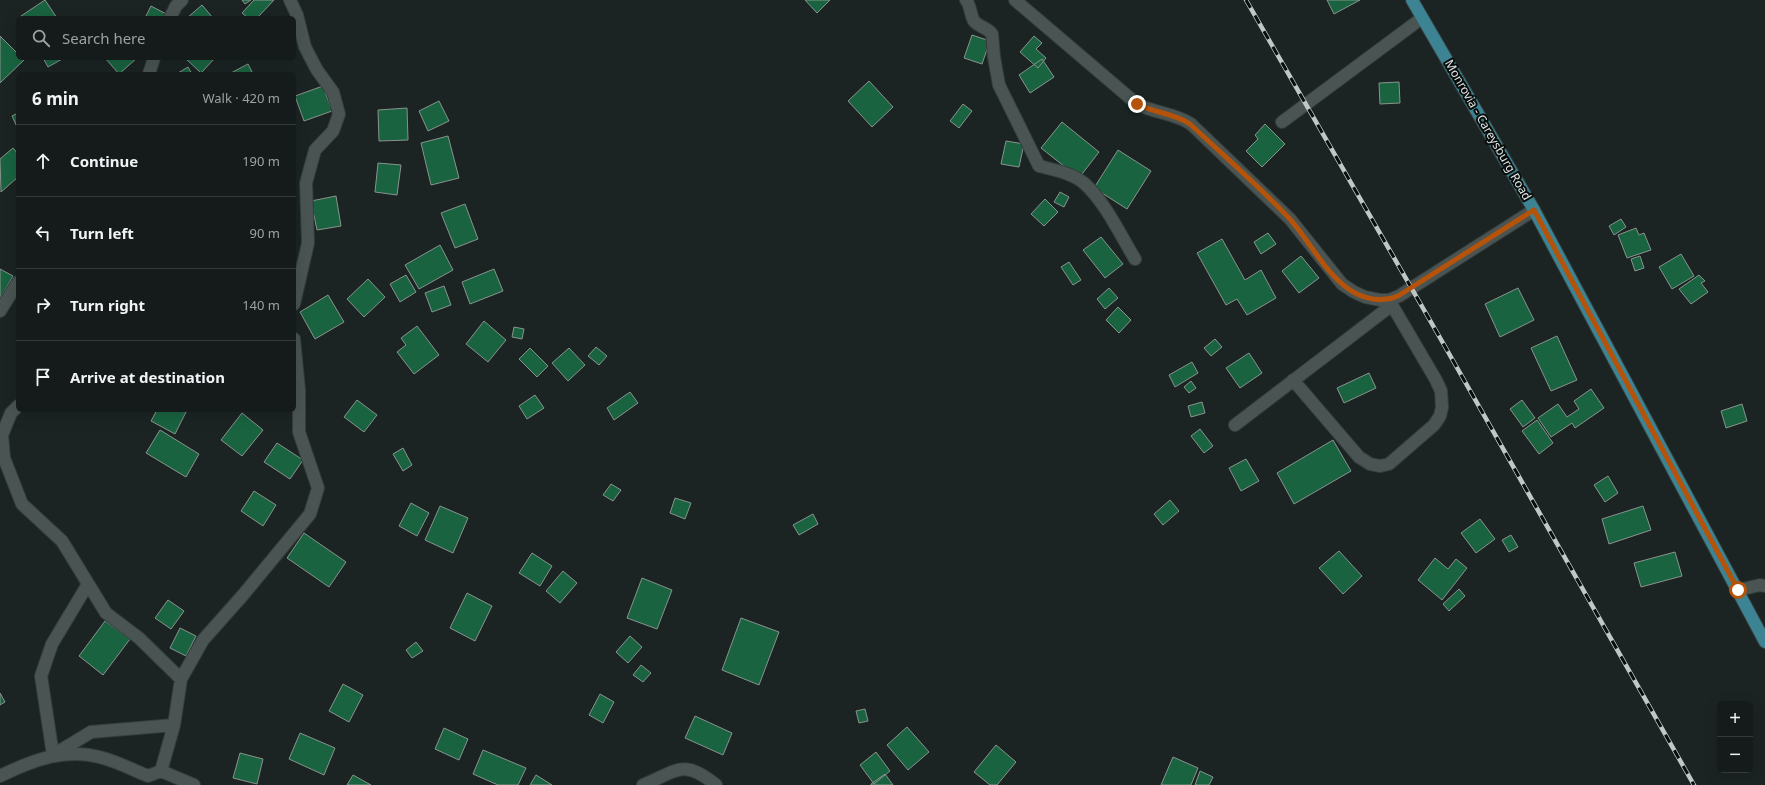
<!DOCTYPE html>
<html lang="en">
<head>
<meta charset="utf-8">
<style>
  body { margin:0; font-family:"Noto Sans",sans-serif; background:#212827; color:#f1f3f6 }
  .controls { position:absolute; right:12px; bottom:12px; display:grid; overflow:hidden; border-radius:6px; box-shadow:0 4px 16px #0002 }
  .controls button { width:36px; height:36px; display:grid; place-items:center; padding:0; border:0; border-bottom:1px solid #333939; background:#141b1a; color:#f1f3f6; font:20px sans-serif }
  .stop { position:absolute; width:12px; height:12px; margin:-9px; border:3px solid #b45309; border-radius:50%; background:#fff }
  .stop.end { background:#b45309; border-color:#fff; box-shadow:0 1px 4px #0008 }
  .list { margin:0; padding:0; list-style:none }
  h2 { display:flex; justify-content:space-between; align-items:center; height:52px; margin:0; padding:0 16px; font-size:17px }
  h2 small { font-size:13px; font-weight:400; color:#9da1a2 }
  .list li { display:grid; grid-template-columns:26px 1fr auto; gap:12px; align-items:center; box-sizing:border-box; height:72px; padding:0 16px; border-top:1px solid #333939 }
  .list b { display:block; font-size:15px; white-space:nowrap }
  .list em { font-size:13px; font-style:normal; color:#9da1a2 }
  .icon { flex:none; width:22px; height:22px; fill:none; stroke:currentColor; stroke-width:2; stroke-linecap:round; stroke-linejoin:round }
  .map { position:relative; flex:none; width:1765px; height:785px; overflow:hidden }
  .search { position:absolute; background:#141b1a; box-shadow:0 4px 16px #0002; left:16px; top:16px; width:280px; height:44px; display:flex; align-items:center; gap:10px; box-sizing:border-box; padding:0 14px; border-radius:6px; color:#9da1a2; font-size:15px }
  .panel { position:absolute; background:#141b1a; box-shadow:0 4px 16px #0002; left:16px; top:72px; width:280px; height:340px; border-radius:6px }
  .map>svg:first-child { display:block }
  .building { fill:#196341; stroke:#8a938d }
  .lines { fill:none; stroke-linecap:round; stroke-linejoin:round }
  .minor-casing { stroke:#353e3d; stroke-width:14 }
  .major-casing { stroke:#353e3d; stroke-width:14 }
  .minor { stroke:#4a5453; stroke-width:12 }
  .major { stroke:#3c8493; stroke-width:12 }
  .rail-casing { stroke:#c0c7c7; stroke-width:4.5 }
  .rail { stroke:#080d0c; stroke-width:3; stroke-dasharray:9; stroke-linecap:butt }
  .route { stroke:#b45309; stroke-width:5 }
  .labels { text-anchor:middle; stroke-width:4; stroke-linejoin:round; paint-order:stroke }
  .street-label { font-size:12px; fill:#e0e6e6; stroke:#080d0c }
</style>
</head>
<body>
<div class="map">
<svg width="1765" height="785" viewBox="0 0 1765 785">
  <rect width="100%" height="100%" fill="#1b2423"/>
  <!-- building -->
  <path class="building" d="M45 0 57 18H22L21 16Z
    M242 0H251L245 4Z
    M254 0H274L257 18H248L242 13Z
    M805 0H830L817 13Z
    M1327 0H1360L1334 14Z
    M202 5 213 18H187Z
    M151 6 172 17 171 18H145Z
    M972 35 990 41 982 64 964 58Z
    M0 36 18 54V58H22L24 60 0 83Z
    M1034 36 1042 43 1036 49 1046 58 1038 68 1020 52Z
    M43 58H64L48 67Z
    M105 58H137L119 74Z
    M185 58H215L201 73Z
    M1042 59 1054 77 1030 93 1019 75Z
    M248 64 253 74H232L231 73Z
    M188 67 192 74H179L178 73Z
    M869 81 893 107 872 127 848 101Z
    M1399 82 1400 103 1380 104 1379 83Z
    M323 86 332 111 304 121 295 96Z
    M439 101 449 121 428 131 419 111Z
    M963 104 972 111 959 128 950 121Z
    M407 108 408 140 379 141 378 110Z
    M18 113V129L12 116Z
    M1062 122 1099 152 1079 178 1041 148Z
    M1265 124 1285 144 1262 167 1246 151 1258 139 1255 135Z
    M448 136 459 178 431 185 421 143Z
    M1006 141 1024 144 1019 167 1001 164Z
    M13 148 18 154V177L1 192 0 159Z
    M1118 150 1151 171 1127 209 1094 188Z
    M378 163 401 165 397 195 375 192Z
    M1060 192 1069 197 1064 207 1054 202Z
    M336 196 341 226 317 230 311 201Z
    M1045 199 1058 212 1044 226 1031 214Z
    M465 204 478 239 455 248 441 213Z
    M1621 219 1626 227 1614 235 1609 226Z
    M1636 228 1639 235 1644 233 1651 250 1627 258 1618 235Z
    M1268 233 1276 244 1261 254 1254 242Z
    M1101 237 1123 264 1105 278 1083 250Z
    M1222 239 1245 280 1261 270 1276 298 1247 315 1237 299 1226 305 1197 253Z
    M440 245 453 270 419 289 405 265Z
    M1681 254 1694 276 1672 289 1659 267Z
    M1301 256 1319 278 1299 293 1282 271Z
    M1640 256 1644 268 1635 271 1631 259Z
    M1069 262 1081 280 1073 285 1061 267Z
    M0 269 13 276 0 299Z
    M494 269 503 291 470 304 462 282Z
    M406 275 416 292 400 302 390 284Z
    M1699 275 1705 281 1701 283 1708 292 1691 304 1679 289Z
    M368 279 385 297 364 317 347 299Z
    M444 286 451 305 432 312 425 293Z
    M1109 288 1118 298 1105 309 1097 299Z
    M1518 288 1534 320 1500 337 1485 304Z
    M328 295 344 322 315 339 300 312Z
    M1118 307 1131 320 1119 333 1106 320Z
    M484 321 506 340 488 362 466 344Z
    M417 326 439 355 414 374 397 352 406 345 401 338Z
    M514 327 524 329 522 339 512 337Z
    M1557 336 1577 380 1551 391 1531 348Z
    M1215 339 1222 347 1211 356 1204 348Z
    M596 347 607 356 599 365 588 356Z
    M530 348 548 366 537 377 519 359Z
    M569 348 585 365 568 381 552 363Z
    M1249 353 1262 373 1240 388 1226 368Z
    M1192 362 1198 373 1175 387 1169 375Z
    M1369 373 1376 388 1344 403 1337 388Z
    M1191 381 1196 388 1189 393 1184 387Z
    M1591 389 1604 408 1575 428 1572 423 1551 437 1538 418 1558 404 1567 417 1579 409 1574 401Z
    M630 392 638 403 614 420 607 408Z
    M535 395 544 408 527 419 519 406Z
    M357 400 377 415 364 432 344 417Z
    M1522 400 1535 418 1523 427 1510 409Z
    M1202 402 1205 413 1191 417 1188 406Z
    M1742 404 1747 421 1726 428 1721 411Z
    M157 410H187L175 434 151 421Z
    M242 413 263 430 242 456 221 440Z
    M1537 420 1553 443 1539 454 1522 431Z
    M1200 429 1213 446 1204 453 1191 436Z
    M160 430 199 454 186 477 146 453Z
    M1333 440 1351 471 1294 504 1277 473Z
    M277 443 303 460 290 479 264 462Z
    M403 448 412 465 403 471 393 454Z
    M1246 459 1259 481 1241 491 1229 468Z
    M1608 476 1618 493 1605 502 1594 485Z
    M611 484 621 490 613 501 603 495Z
    M254 491 276 505 263 526 241 511Z
    M675 498 691 503 685 519 670 513Z
    M1170 500 1179 511 1163 525 1154 514Z
    M411 503 429 513 417 536 399 526Z
    M440 506 468 518 453 553 425 540Z
    M1643 506 1651 530 1609 544 1602 519Z
    M813 514 818 524 799 535 793 525Z
    M1480 519 1495 539 1476 553 1461 533Z
    M304 533 346 562 329 587 287 558Z
    M1511 535 1518 547 1509 552 1502 540Z
    M1339 551 1362 576 1343 594 1319 568Z
    M1675 552 1682 576 1641 587 1634 563Z
    M532 553 552 566 540 586 519 573Z
    M1435 558 1448 569 1456 559 1467 568 1442 600 1418 580Z
    M563 571 577 583 560 603 546 591Z
    M642 578 672 590 657 629 627 618Z
    M1459 589 1465 596 1449 611 1443 604Z
    M467 593 492 606 475 641 450 628Z
    M168 600 184 611 171 629 155 618Z
    M741 618 779 632 759 685 722 670Z
    M105 621 130 639 103 675 79 656Z
    M180 628 196 636 186 656 170 648Z
    M630 636 642 647 628 663 616 652Z
    M416 642 423 651 412 658 406 650Z
    M641 665 651 673 643 682 633 675Z
    M343 684 363 695 349 722 329 711Z
    M0 693 5 702 0 705Z
    M600 694 614 702 603 723 589 715Z
    M865 709 868 721 859 723 856 711Z
    M695 716 732 733 723 755 685 738Z
    M907 727 929 752 908 770 887 745Z
    M444 728 468 739 459 760 435 749Z
    M300 733 335 748 324 775 289 759Z
    M996 745 1016 762 997 785H990L974 772Z
    M483 750 526 768 518 785H498L473 774Z
    M876 752 890 771 874 784 860 765Z
    M240 753 263 759 257 784 233 778Z
    M1173 757 1198 768 1191 785H1161Z
    M1200 771 1213 777 1209 785H1195Z
    M885 774 893 785H871V784Z
    M353 775 371 785H347Z
    M536 775 552 785H530Z"/>
  <g class="lines">
    <!-- minor casing -->
    <g class="minor-casing">
      <path id="minor" d="M290 0 297 15 305 47 317 70 333 92 339 114 333 131 315 150 306 183 308 243 294 304
        M966 0C971 6 970 14 974 21 979 27 988 28 992 34L994 57 999 85 1039 166C1054 170 1073 173 1085 184 1105 202 1121 236 1135 259
        M1015 0 1137 104C1154 113 1174 113 1191 124L1290 219 1342 284 1354 292 1365 297 1380 300H1389L1399 296 1534 210
        M170 18 176 6 182 0
        M149 74 154 58
        M1282 122 1422 18
        M0 311 18 282
        M1293 380 1359 457 1370 464 1380 466 1389 464 1434 425 1440 416 1442 407 1441 391 1436 380 1389 300
        M18 406 11 413 2 435 4 458 22 504 62 541 106 613 139 638 181 679 174 725 161 771
        M1235 425 1392 305
        M88 584 52 644 41 676 53 755 91 732 174 725
        M1739 590 1760 585 1765 586
        M181 679 203 640 243 595 310 514 318 488 299 432V390L294 339
        M0 776C33 760 66 747 103 758 118 762 133 770 148 776L161 771 194 785
        M643 785C677 771 683 758 716 785"/>
    </g>
    <!-- major casing -->
    <g class="major-casing">
      <path id="major" d="M1412 0 1534 210 1765 642"/>
    </g>
    <!-- minor -->
    <use href="#minor" class="minor"/>
    <!-- major -->
    <use href="#major" class="major"/>
    <!-- rail casing -->
    <g class="rail-casing">
      <path id="rail" d="M1246 0 1443 343 1694 785"/>
    </g>
    <!-- rail -->
    <use href="#rail" class="rail"/>
  </g>
  <g class="lines">
    <!-- route -->
    <path class="route" d="M1137 104C1154 113 1174 113 1190 124 1223 155 1258 185 1289 218 1310 241 1327 278 1355 293 1369 300 1384 302 1398 296L1534 210 1738 590"/>
  </g>
  <g class="labels">
    <!-- street labels -->
    <g class="street-label">
      <text transform="translate(1488 130) rotate(60)" y="4">Monrovia - Careysburg Road</text>
    </g>
  </g>
</svg>
<div class="controls">
<button>+</button>
<button>−</button>
</div>
<div class="stop" style="left:1738px;top:590px"></div>
<div class="stop end" style="left:1137px;top:104px"></div>
<div class="search"><svg class="icon" aria-label="search" viewBox="0 0 24 24"><circle cx="10" cy="10" r="6"/><path d="M15 15l6 6"/></svg>Search here</div>
<section class="panel">
<h2>6 min<small>Walk · 420 m</small></h2>
<ul class="list">
<li><svg class="icon" aria-label="ahead" viewBox="0 0 24 24"><path d="M12 20V5M6 11l6-6 6 6"/></svg><div><b>Continue</b></div><em>190 m</em></li>
<li><svg class="icon" aria-label="left" viewBox="0 0 24 24"><path d="M17 20v-9H6M10 6l-5 5 5 5"/></svg><div><b>Turn left</b></div><em>90 m</em></li>
<li><svg class="icon" aria-label="right" viewBox="0 0 24 24"><path d="M7 20v-9h11M14 6l5 5-5 5"/></svg><div><b>Turn right</b></div><em>140 m</em></li>
<li><svg class="icon" aria-label="arrive" viewBox="0 0 24 24"><path d="M6 21V4h12l-3 4 3 4H6"/></svg><div><b>Arrive at destination</b></div></li>
</ul>
</section>
</div>
</body>
</html>
